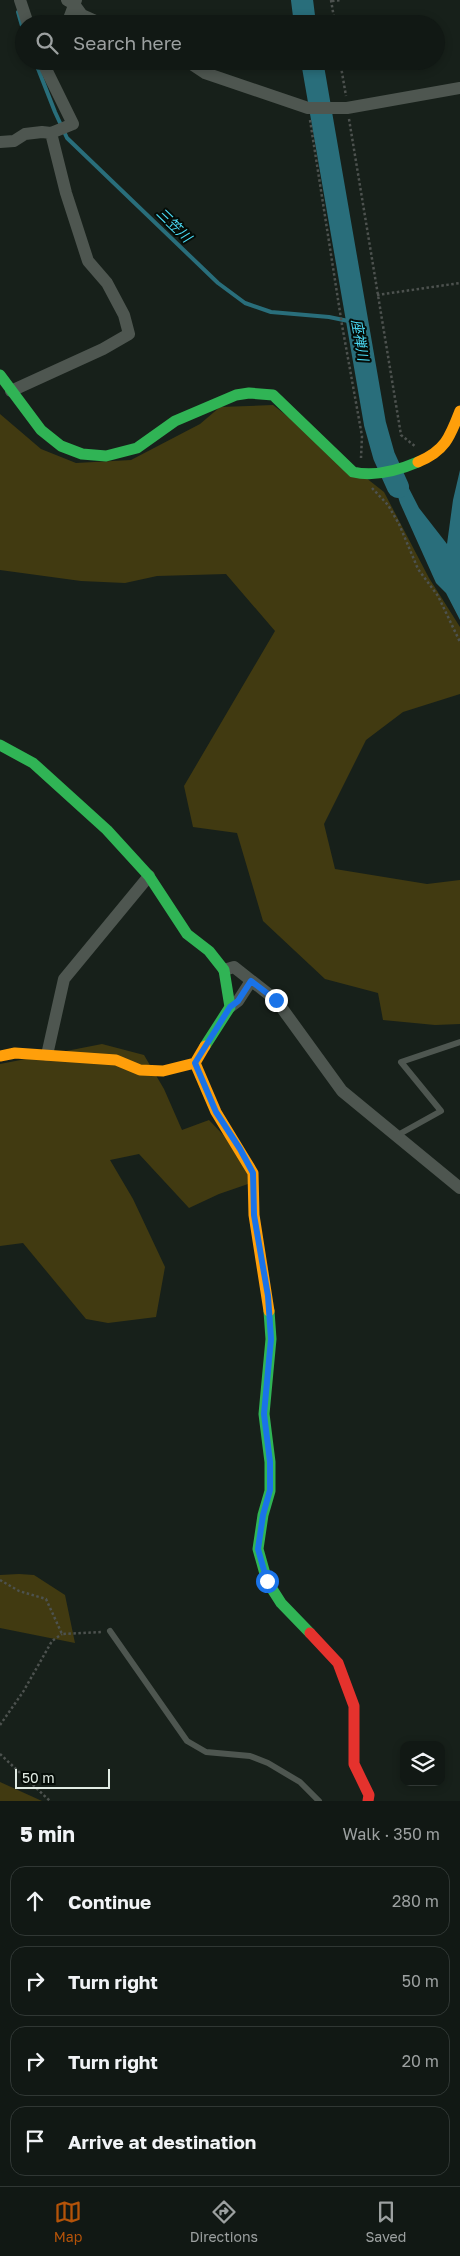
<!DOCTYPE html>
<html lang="en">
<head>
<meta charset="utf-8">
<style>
  body { margin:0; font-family:"Golos Text","Noto Sans JP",sans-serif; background:#1a211d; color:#f1f3f6 }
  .controls { position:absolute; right:15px; bottom:15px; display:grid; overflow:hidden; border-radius:10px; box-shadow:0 2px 8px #0003 }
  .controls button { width:45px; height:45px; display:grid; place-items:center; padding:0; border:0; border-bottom:1px solid #303734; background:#111814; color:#f1f3f6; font:25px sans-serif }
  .scale { position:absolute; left:15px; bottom:12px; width:95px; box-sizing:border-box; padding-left:5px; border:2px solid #e1ece4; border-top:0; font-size:14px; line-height:18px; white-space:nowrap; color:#e1ece4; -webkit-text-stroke:4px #050c07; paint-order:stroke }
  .stop { position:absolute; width:15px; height:15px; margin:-11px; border:4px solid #1a73e8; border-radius:50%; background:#fff }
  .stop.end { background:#1a73e8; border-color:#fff; box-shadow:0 1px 5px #0008 }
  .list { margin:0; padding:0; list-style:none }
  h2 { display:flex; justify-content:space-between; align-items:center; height:65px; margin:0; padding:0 20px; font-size:21px }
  h2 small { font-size:16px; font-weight:400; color:#9ca0a0 }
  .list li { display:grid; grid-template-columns:32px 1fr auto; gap:15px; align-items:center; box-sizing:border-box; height:70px; margin:0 10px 10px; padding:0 10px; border:1px solid #303734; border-radius:15px }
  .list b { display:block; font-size:19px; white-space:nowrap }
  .list em { font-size:16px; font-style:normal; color:#9ca0a0 }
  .icon { flex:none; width:28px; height:28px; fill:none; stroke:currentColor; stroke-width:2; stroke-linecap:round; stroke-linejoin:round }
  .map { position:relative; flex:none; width:460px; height:1801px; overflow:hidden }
  .search { position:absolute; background:#111814; box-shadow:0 2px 8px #0003; left:15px; right:15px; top:15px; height:55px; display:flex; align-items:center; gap:12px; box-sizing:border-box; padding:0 18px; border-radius:28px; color:#9ca0a0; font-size:19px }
  .sheet { height:385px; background:#111814 }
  nav { display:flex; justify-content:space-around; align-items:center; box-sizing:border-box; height:70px; border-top:1px solid #303734; background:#111814; font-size:14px; color:#9ca0a0 }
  nav a { display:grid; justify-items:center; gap:2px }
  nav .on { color:#b45309 }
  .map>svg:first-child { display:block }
  .green { fill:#413a11 }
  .water { fill:#296e7b }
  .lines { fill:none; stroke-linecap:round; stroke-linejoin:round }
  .stream { stroke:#296e7b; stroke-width:4 }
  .river { stroke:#296e7b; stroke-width:22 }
  .path { stroke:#4d524f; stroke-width:2.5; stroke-dasharray:2.5 2.5; stroke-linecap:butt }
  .lane { stroke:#4e5650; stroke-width:6 }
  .street { stroke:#4e5650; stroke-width:12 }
  .fast { stroke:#30b455; stroke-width:11 }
  .slow { stroke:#ff9f0a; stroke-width:11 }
  .jam { stroke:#e5322d; stroke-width:11 }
  .route { stroke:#1a73e8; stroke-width:6 }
  .labels { text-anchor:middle; stroke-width:4; stroke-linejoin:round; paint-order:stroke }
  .water-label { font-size:14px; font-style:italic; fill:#4bdaf5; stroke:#050c07 }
</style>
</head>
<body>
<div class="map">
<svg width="460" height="1801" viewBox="0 0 460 1801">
  <rect width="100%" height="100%" fill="#17201a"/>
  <!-- green -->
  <path class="green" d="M273 405 384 492 429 578 460 627V694L403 712 366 740 324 824 335 869 427 884 460 880V1024L435 1025 383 1020 378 993 325 979 263 921 237 833 193 827 184 786 275 631 226 574 157 576 125 583 81 581 0 570V414L41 449 76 463 131 460 200 424 220 407Z
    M102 1044 144 1055 164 1089 182 1130 209 1120 248 1161V1184L219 1194 189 1208 139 1154 110 1160 133 1199 165 1267 156 1317 108 1323 86 1319 23 1243 0 1246V1064Z
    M19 1574 34 1575 65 1595 75 1643 0 1628V1575Z
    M0 1782 42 1801H0Z"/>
  <!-- water -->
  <path class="water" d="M374 420 419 508 447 544 453 500 460 470V620L446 593 436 583 400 503Z"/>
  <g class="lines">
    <!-- stream -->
    <path class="stream" d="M18 12 24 33
      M35 61 55 112 67 138 218 283 245 303 271 312 329 317 358 323"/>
    <!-- river -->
    <path class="river" d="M302 0 305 24
      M312 61 375 424 384 456 398 487"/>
    <!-- path -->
    <path class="path" d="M331 0 335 24
      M332 1 341 0
      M340 61 346 96
      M349 119 401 435 416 447
      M310 120 342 325 362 436 361 458
      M377 295 460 283
      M372 488 388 505 399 524 418 569 438 596 460 642
      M0 1580 19 1591 46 1599 62 1634 101 1632
      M0 1725 23 1692 52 1641 62 1634
      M0 1754 50 1801"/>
    <!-- lane -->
    <path class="lane" d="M396 1136 441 1111 401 1062 460 1042
      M110 1631 187 1741 206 1752 250 1756 268 1763 300 1782 319 1801"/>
    <!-- street -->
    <path class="street" d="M20 0 28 24
      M67 0 74 4 82 15 102 24
      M67 24 76 0
      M42 61 73 124 51 133
      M187 61 205 73 308 108H347L460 88
      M0 142 14 141 25 134 42 132 51 133
      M11 391 103 349 129 334 124 315 107 283 88 261 66 193 51 133
      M224 970 234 967 276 1000 342 1091 460 1188
      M230 1007 238 1001 251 981
      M47 1055 64 979 149 876"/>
    <!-- fast -->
    <path class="fast" d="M0 375 41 430 61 446 82 454 106 456 137 448 175 421 236 395 249 393 273 395 353 472C375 477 397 471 418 462
      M0 745 33 763 107 830 149 876 187 934 209 951 224 970 230 1007 205 1046
      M269 1311 271 1339 264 1414 270 1462V1491L263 1515 258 1549 267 1581 281 1603 310 1633"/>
    <!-- slow -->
    <path class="slow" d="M418 462C445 451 450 437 460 411
      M0 1056 15 1053 116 1060 140 1070 163 1071 195 1063 205 1046
      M195 1063 216 1112 253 1173 254 1215 269 1311"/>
    <!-- jam -->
    <path class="jam" d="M310 1633 338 1663 354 1706V1764L369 1795 368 1801"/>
  </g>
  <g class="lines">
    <!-- route -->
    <path class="route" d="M267 1581 258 1549 263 1515 270 1490V1462L264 1414 271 1339 268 1296 254 1215 253 1173 240 1149 216 1112 195 1063 230 1007 238 1001 251 981 276 1000"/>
  </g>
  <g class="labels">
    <!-- water labels -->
    <g class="water-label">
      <text transform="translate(174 225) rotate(44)" y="5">三笠川</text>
      <text transform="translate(360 340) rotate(80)" y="5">座禅川</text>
    </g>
  </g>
</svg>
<div class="controls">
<button><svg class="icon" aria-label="layers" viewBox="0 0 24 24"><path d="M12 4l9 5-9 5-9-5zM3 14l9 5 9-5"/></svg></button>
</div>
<div class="scale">50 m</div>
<div class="stop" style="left:267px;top:1581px"></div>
<div class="stop end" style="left:276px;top:1000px"></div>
<div class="search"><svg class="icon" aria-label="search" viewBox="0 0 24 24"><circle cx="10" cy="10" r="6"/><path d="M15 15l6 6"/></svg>Search here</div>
</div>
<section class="sheet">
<h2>5 min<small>Walk · 350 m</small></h2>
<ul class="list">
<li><svg class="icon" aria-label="ahead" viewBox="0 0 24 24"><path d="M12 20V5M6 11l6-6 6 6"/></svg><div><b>Continue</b></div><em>280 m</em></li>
<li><svg class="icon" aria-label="right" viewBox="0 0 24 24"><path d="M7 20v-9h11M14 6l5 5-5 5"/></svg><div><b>Turn right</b></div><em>50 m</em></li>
<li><svg class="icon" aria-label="right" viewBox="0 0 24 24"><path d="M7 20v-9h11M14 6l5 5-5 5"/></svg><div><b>Turn right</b></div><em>20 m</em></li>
<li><svg class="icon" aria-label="arrive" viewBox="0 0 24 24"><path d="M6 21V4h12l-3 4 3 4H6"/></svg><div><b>Arrive at destination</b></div></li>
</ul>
</section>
<nav>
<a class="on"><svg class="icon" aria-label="map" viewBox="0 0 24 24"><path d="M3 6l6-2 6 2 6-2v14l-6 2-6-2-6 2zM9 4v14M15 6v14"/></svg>Map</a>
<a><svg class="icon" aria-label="directions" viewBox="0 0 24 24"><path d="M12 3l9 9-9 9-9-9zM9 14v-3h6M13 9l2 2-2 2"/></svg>Directions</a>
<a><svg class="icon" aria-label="saved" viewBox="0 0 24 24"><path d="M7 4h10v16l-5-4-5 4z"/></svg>Saved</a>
</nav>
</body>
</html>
